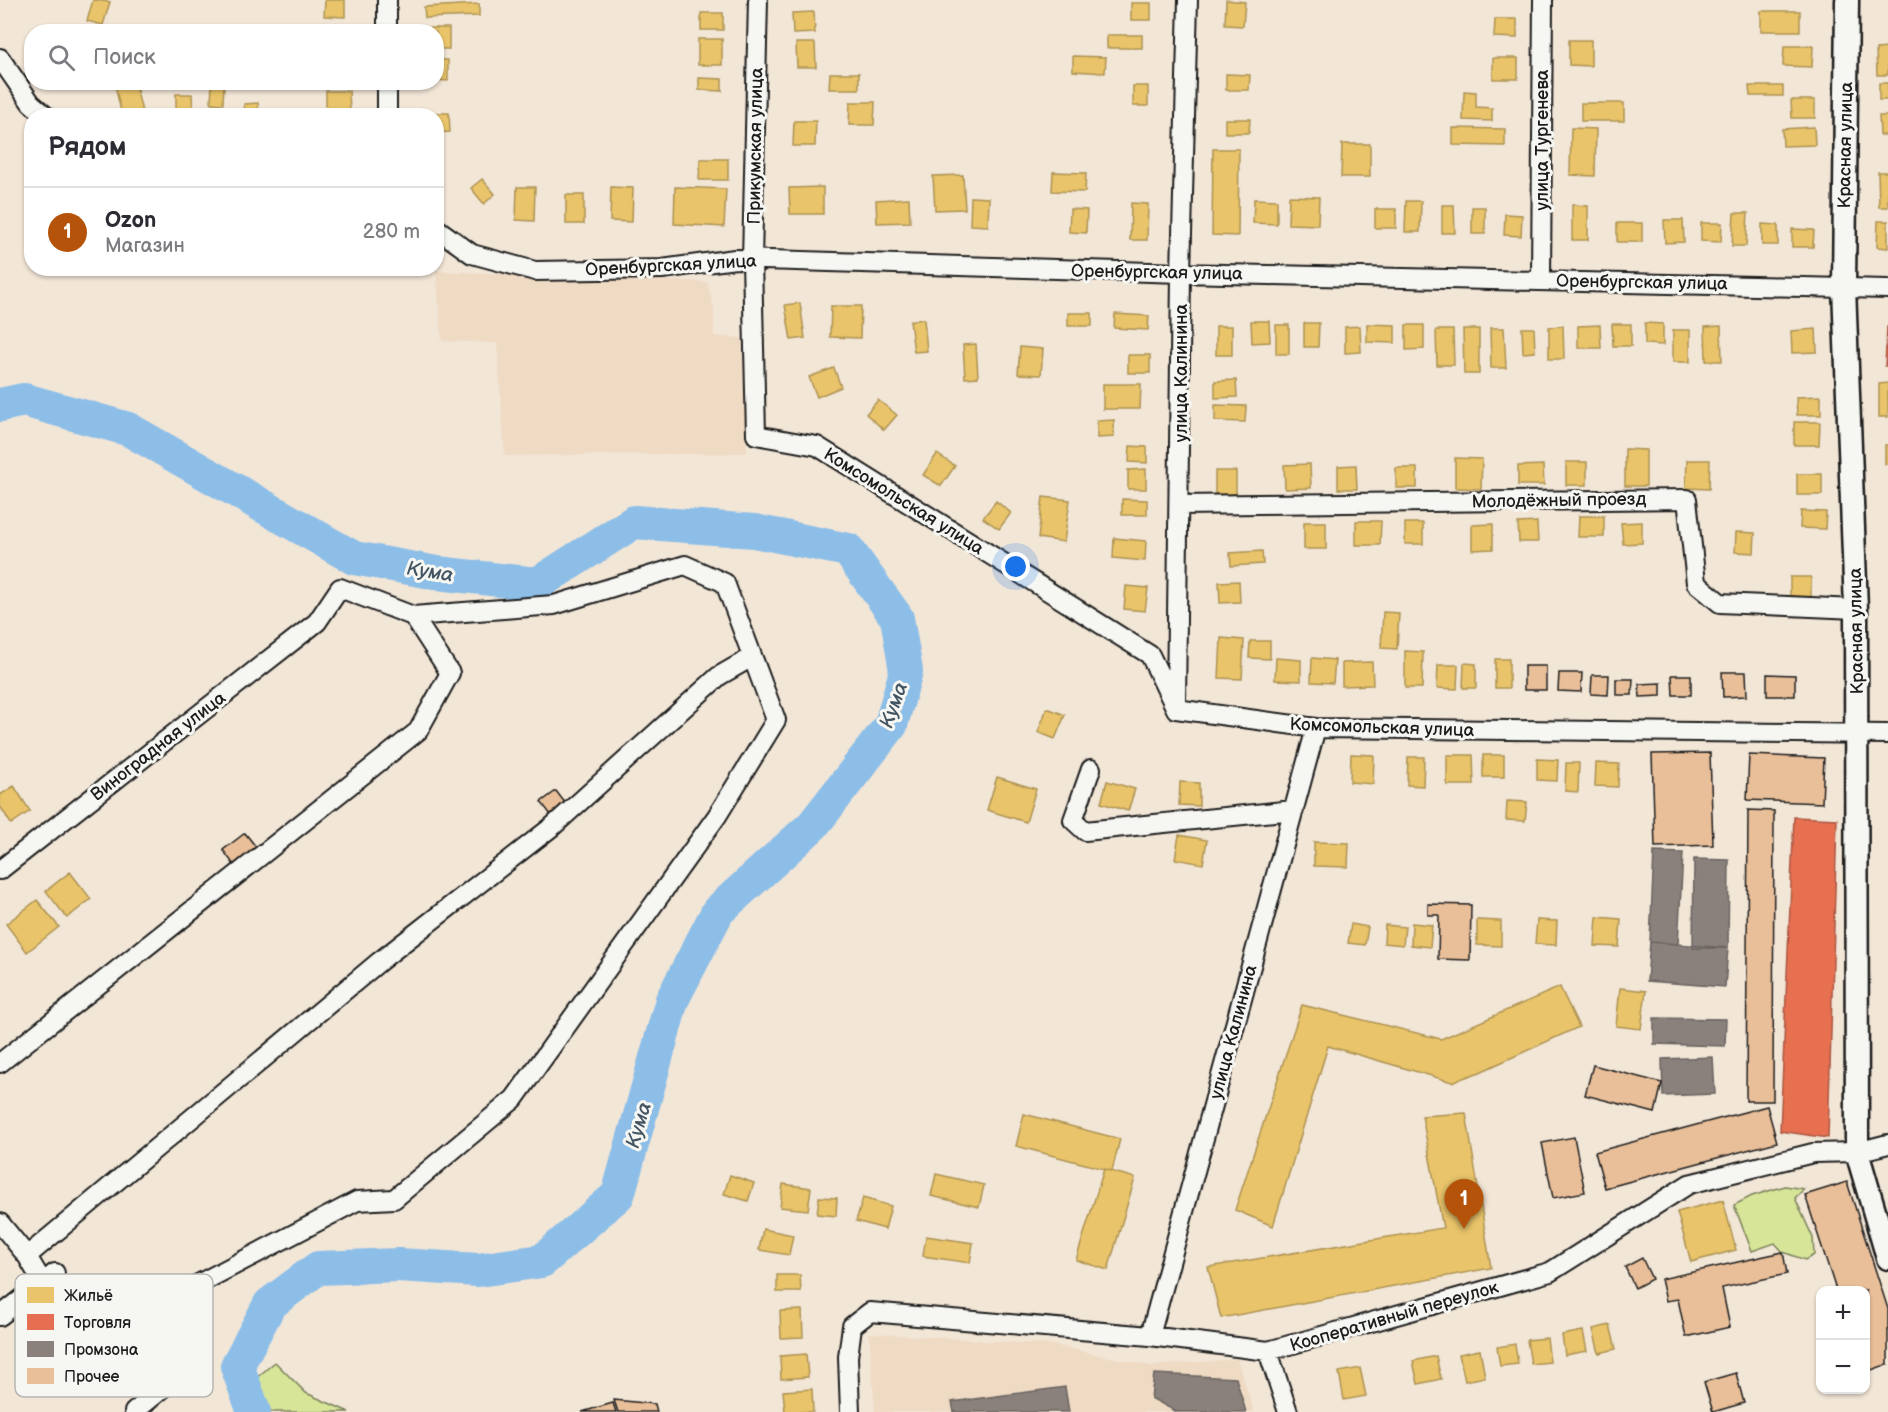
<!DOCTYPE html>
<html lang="ru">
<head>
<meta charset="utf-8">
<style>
  body { margin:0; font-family:"Balsamiq Sans",sans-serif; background:#f2f2f3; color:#2b2b33 }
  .controls { position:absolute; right:18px; bottom:18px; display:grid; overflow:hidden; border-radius:12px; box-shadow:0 2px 4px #0004 }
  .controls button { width:54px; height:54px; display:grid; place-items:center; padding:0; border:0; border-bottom:2px solid #e1e1e2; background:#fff; color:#2b2b33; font:30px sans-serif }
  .you { position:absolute; left:1016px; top:567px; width:21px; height:21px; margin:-15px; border:4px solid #fff; border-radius:50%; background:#1a73e8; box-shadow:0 0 0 9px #1a73e833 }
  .badge { display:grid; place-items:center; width:39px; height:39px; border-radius:50%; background:#b45309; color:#fff; font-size:20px; font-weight:700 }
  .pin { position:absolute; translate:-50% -50px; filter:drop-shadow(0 2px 3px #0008) }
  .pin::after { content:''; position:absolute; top:32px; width:21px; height:18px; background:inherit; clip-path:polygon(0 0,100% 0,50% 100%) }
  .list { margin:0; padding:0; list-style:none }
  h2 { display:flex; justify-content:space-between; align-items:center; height:78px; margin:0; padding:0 24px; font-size:26px }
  h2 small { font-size:20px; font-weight:400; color:#7c7c81 }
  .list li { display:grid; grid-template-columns:39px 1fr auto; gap:18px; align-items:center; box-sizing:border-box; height:90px; padding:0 24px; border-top:2px solid #e1e1e2 }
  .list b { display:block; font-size:22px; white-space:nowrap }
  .list p { margin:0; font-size:20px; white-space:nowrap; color:#7c7c81 }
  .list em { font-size:20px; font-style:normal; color:#7c7c81 }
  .icon { flex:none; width:33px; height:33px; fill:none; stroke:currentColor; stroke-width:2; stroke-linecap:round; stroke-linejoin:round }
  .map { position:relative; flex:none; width:1888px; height:1412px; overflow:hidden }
  .search { position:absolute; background:#fff; box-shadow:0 2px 4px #0004; left:24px; top:24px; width:420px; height:66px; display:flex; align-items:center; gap:15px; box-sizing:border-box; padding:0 21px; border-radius:24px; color:#7c7c81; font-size:22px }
  .panel { position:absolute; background:#fff; box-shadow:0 2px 4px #0004; left:24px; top:108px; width:420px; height:168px; border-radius:24px }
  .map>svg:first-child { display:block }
  .built { fill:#efdac4 }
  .green { fill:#d7e598; stroke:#7a805a; stroke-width:1.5 }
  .homes { fill:#e9c46a; stroke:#ac9253; stroke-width:1.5 }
  .shops { fill:#e76f51; stroke:#aa5641; stroke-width:1.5 }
  .industry { fill:#8a817c; stroke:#69635f; stroke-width:1.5 }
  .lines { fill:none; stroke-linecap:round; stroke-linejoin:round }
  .river { stroke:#8cbee8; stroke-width:34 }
  .building { fill:#e9bf99; stroke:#1c1c1c; stroke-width:1.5 }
  .minor-casing { stroke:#1c1c1c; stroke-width:22 }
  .tertiary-casing { stroke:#1c1c1c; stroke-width:27 }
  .minor { stroke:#f6f6f2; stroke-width:18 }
  .tertiary { stroke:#f6f6f2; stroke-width:22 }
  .labels { text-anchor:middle; stroke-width:6; stroke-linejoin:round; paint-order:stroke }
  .street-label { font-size:18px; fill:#1c1c1c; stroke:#f6f6f2 }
  .water-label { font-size:20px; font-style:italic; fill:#435563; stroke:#f6f6f2 }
  .key { fill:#f6f6f2; stroke:#b5b5b2; stroke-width:1.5 }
  .key-label { font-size:16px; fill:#1c1c1c }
</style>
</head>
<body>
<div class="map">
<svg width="1888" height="1412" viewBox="0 0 1888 1412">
  <rect width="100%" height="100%" fill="#f2e6d7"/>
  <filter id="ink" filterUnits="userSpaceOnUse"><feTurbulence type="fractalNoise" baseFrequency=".0167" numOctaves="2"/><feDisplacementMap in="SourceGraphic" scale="12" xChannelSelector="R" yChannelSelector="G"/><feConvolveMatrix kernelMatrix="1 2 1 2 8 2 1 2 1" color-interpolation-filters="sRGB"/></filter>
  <g filter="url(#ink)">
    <!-- built -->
    <path class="built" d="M436 271 707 282 714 309V336L742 338 747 453 505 456 497 343 442 341Z
      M869 1333 1053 1345 1151 1366 1237 1359 1254 1412H875Z"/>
    <!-- green -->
    <path class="green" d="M1785 1186 1804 1189 1795 1198 1813 1238 1814 1255 1805 1260 1783 1252 1775 1243 1752 1251 1734 1205 1752 1196Z
      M275 1362 306 1393 349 1412H265L254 1380Z"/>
    <!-- homes -->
    <path class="homes" d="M93 0 110 2 103 25 87 21Z
      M325 0H345V17L324 16Z
      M1226 0 1245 2 1243 26 1225 25Z
      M1131 3H1151V20H1131Z
      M479 4V16L425 18 424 7Z
      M1761 11H1800V31H1761Z
      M814 12 815 33 793 34 792 13Z
      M701 13H723V30H701Z
      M1495 19H1517V38L1494 37Z
      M421 28H449V49H436V32H421Z
      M1107 35H1142V48H1107Z
      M698 39H722V65H698Z
      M1569 40H1591V66L1569 65Z
      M796 43H815L816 67H797Z
      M1784 46H1813L1812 67 1783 66Z
      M1888 48V75H1877L1876 49Z
      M1073 56 1106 57 1105 73 1073 71Z
      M1493 58H1518V79H1493Z
      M436 60H448V81L436 80Z
      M830 73H859V89H829Z
      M1226 74 1250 75 1249 90H1226Z
      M699 78 722 79V91L699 90Z
      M125 82H135L142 112 122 116 115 85Z
      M212 82H224L223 104 211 103Z
      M1879 83H1888V100H1879Z
      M1133 86H1148V106H1133Z
      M1749 86H1783V96H1750Z
      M326 91H349L350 113H326Z
      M1464 91 1476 92V107L1492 108V121L1463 120Z
      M176 94H192L193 111 176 112Z
      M1791 100H1815V118H1792Z
      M850 102H875L874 125H849Z
      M258 103 259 116H245L244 104Z
      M1581 103H1624V121H1581Z
      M424 113H449L450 132 436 133V116H424Z
      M1879 116H1888V135H1880Z
      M1225 119H1250L1249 133H1225Z
      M794 121H816L815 146H793Z
      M1814 127 1815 145 1783 146 1782 129Z
      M1453 128 1505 129V146L1453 145Z
      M1571 128 1596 129 1595 176 1570 175Z
      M1342 144H1370V177H1341Z
      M1213 149H1239L1238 236 1212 235Z
      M700 159H728V180H699Z
      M1053 172 1086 173 1085 192 1052 191Z
      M1878 172H1888V207H1879Z
      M963 175 965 209 935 210 933 176Z
      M482 179 495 194 484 204 471 188Z
      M517 187H535L534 221 516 220Z
      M611 187 633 188 632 222 610 221Z
      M675 187 726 189 724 227 674 224Z
      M823 187V214H790L789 188Z
      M566 195H584V224H566Z
      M1289 196 1319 197 1318 225 1288 224Z
      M971 197 989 198 988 226 970 225Z
      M909 198 910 222 877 223 876 200Z
      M1254 199 1277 200V224L1253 223Z
      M1406 201H1421L1420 232H1405Z
      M1131 203 1148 204 1147 240H1130Z
      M1442 205H1454L1455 233H1442Z
      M1572 205 1588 206V240H1572Z
      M1472 207H1485V234H1472Z
      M1070 209 1087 210 1086 233 1069 232Z
      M1375 209H1396V228H1375Z
      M1734 213H1748L1746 246H1732Z
      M1505 214 1522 215 1521 236 1504 235Z
      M1664 220H1683L1684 242 1665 243Z
      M1878 221H1888V248L1877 247Z
      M1617 223H1642V242H1617Z
      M1701 223H1722L1721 242 1701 241Z
      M1762 224 1778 225V245H1762Z
      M1792 229 1814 230 1813 247H1792Z
      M800 303 805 338 791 340 785 305Z
      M831 306H861L860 338 830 337Z
      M1068 313H1092V326H1068Z
      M1115 314 1149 316 1148 330 1114 328Z
      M924 319 927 351 914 352 910 321Z
      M1251 321H1269L1270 342 1252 343Z
      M1304 323H1319L1318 347H1304Z
      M1645 323 1663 324V345L1645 344Z
      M1367 324 1395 325V343L1367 342Z
      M1612 324H1631V346H1613Z
      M1276 325H1289V354H1276Z
      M1406 325H1424V349L1406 350Z
      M1600 325 1601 348H1578V326Z
      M1216 326H1232V355H1216Z
      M1360 326 1361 352 1345 353V327Z
      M1563 326 1564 359H1549V327Z
      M1721 326 1722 361H1706L1705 327Z
      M1490 328H1504L1506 368H1491Z
      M1522 328H1534L1535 352 1523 353Z
      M1463 329H1479V374H1464Z
      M1816 329 1817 352 1792 353 1791 331Z
      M1436 330H1453L1454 365H1437Z
      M1673 330H1690V362H1673Z
      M976 344 978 377 965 378 963 345Z
      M1020 347 1043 349 1041 375 1018 374Z
      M1128 355H1150V373H1128Z
      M834 368 841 387 817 397 809 377Z
      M1236 380 1237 397 1215 398V381Z
      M1888 383V417H1879V384Z
      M1103 384H1141L1140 409H1103Z
      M1821 396V415H1797L1796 397Z
      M878 400 897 415 884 430 866 414Z
      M1215 405 1246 406 1245 422 1215 421Z
      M1114 420V437L1097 438V421Z
      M1794 422H1820L1819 445H1794Z
      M1885 445H1888V464H1885Z
      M1130 446 1147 447V463L1129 462Z
      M1625 449 1646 450V486H1625Z
      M937 454 955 466 941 486 923 475Z
      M1455 458 1482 459 1481 489 1455 488Z
      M1687 460H1710L1709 489 1686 488Z
      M1566 462H1587V485H1566Z
      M1310 464 1311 488 1285 489 1284 465Z
      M1356 465 1357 489H1338V466Z
      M1543 465 1544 485H1518V466Z
      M1396 468H1417V488H1396Z
      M1146 469V489H1128V470Z
      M1215 471H1236V495L1215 494Z
      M1797 474H1822V495H1797Z
      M1043 497 1070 500 1064 542 1038 538Z
      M1122 499 1147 500V515H1122Z
      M996 501 1011 513 999 529 983 518Z
      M1801 511 1826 512 1825 529 1800 528Z
      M1579 516H1604V537H1578Z
      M1356 521H1381L1380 545H1356Z
      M1304 522H1326V549H1304Z
      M1537 522 1538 542H1519L1518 523Z
      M1642 522V543L1623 544 1621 523Z
      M1405 523H1423V544H1405Z
      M1493 524V549L1472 550V525Z
      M1736 532 1755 533 1754 553 1735 552Z
      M1114 538 1146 541 1145 561 1113 558Z
      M1262 551 1263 564 1231 566 1230 553Z
      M1790 577H1811V598H1790Z
      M1239 581 1240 602 1220 603 1219 582Z
      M1126 586 1148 588 1145 611 1124 609Z
      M1383 612 1399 613 1397 649 1381 648Z
      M1221 638 1244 640 1242 679 1219 678Z
      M1250 641H1270V659L1249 658Z
      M1405 651 1423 652 1422 688H1405Z
      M1276 658 1301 660V681L1275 680Z
      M1312 658 1335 660 1333 683 1311 682Z
      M1495 659H1509V688H1495Z
      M1372 662 1373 685 1342 686V663Z
      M1464 663 1476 664V688H1463Z
      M1438 665H1458L1457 689 1437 688Z
      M1047 708 1065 715 1055 739 1038 732Z
      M1351 754 1374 755 1373 784 1350 782Z
      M1447 755H1473L1474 785H1447Z
      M1483 755H1504V777H1483Z
      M1408 757H1424L1423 786 1407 785Z
      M1537 759 1558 760 1557 781 1537 780Z
      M1566 763H1579L1578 792 1565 791Z
      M1596 763 1619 764 1618 787 1595 786Z
      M997 777 1036 789 1026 822 987 810Z
      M1107 781 1135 789 1128 811 1101 803Z
      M1180 782 1199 783V806L1179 805Z
      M14 786 30 811 11 824 0 806V795Z
      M1507 801 1527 802 1525 821 1506 820Z
      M1179 835 1207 840 1203 864 1175 859Z
      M1314 842 1349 843 1348 867 1314 866Z
      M70 872 91 899 67 918 46 891Z
      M37 900 59 927 27 952 6 924Z
      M1597 917 1621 919 1619 947 1595 946Z
      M1477 920 1501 921V946L1477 945Z
      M1537 920 1557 921 1556 945 1535 944Z
      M1412 923 1432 925 1430 947 1411 945Z
      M1351 924 1368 927 1365 945 1348 943Z
      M1385 925 1405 927 1403 945 1384 943Z
      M1560 987 1579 1027 1480 1072 1452 1082 1328 1046 1273 1226 1235 1210 1302 1005 1441 1039Z
      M1620 988 1646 991 1641 1029 1616 1026Z
      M1466 1113 1491 1268 1221 1318 1208 1267 1443 1228 1422 1116Z
      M1024 1114 1120 1139 1112 1171 1016 1146Z
      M1104 1169 1135 1178 1108 1270 1076 1260Z
      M936 1174 984 1185 979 1207 931 1196Z
      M730 1175 754 1183 748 1201 724 1194Z
      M783 1184 811 1188 808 1210 780 1207Z
      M819 1197 837 1198 836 1216 817 1214Z
      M863 1198 891 1206 885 1229 856 1221Z
      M1723 1200 1736 1250 1691 1262 1677 1212Z
      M763 1229 793 1235 789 1255 759 1250Z
      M926 1236 973 1243 970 1263 923 1256Z
      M777 1275H800L801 1292H777Z
      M802 1310 803 1337 781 1338 780 1311Z
      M1610 1325 1616 1349 1599 1353 1593 1329Z
      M1583 1331 1587 1351 1565 1355 1562 1335Z
      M1547 1338 1550 1362 1531 1364 1527 1340Z
      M1515 1344 1518 1364 1500 1366 1497 1347Z
      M1480 1350 1485 1377 1465 1381 1459 1354Z
      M806 1354 808 1377 781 1379 780 1356Z
      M1436 1356 1441 1379 1418 1384 1413 1361Z
      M1360 1368 1366 1396 1344 1400 1339 1372Z
      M812 1389 813 1412H785L783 1391Z"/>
    <!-- shops -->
    <path class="shops" d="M1887 327H1888V366H1885Z
      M1794 817 1837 819 1828 1138 1780 1131Z"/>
    <!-- industry -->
    <path class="industry" d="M1654 852 1683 853 1678 944 1650 942Z
      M1694 859 1729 860 1728 948H1693Z
      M1650 942 1728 948 1725 987 1647 981Z
      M1654 1018 1726 1019 1725 1046 1654 1044Z
      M1713 1057 1715 1094 1663 1096 1662 1059Z
      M1154 1374 1236 1378 1246 1412H1177L1151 1398Z
      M1065 1387 1069 1412H954L952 1402Z"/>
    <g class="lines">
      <!-- river -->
      <path class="river" d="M0 405 24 400 128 429 354 558 437 573 537 584 634 522 754 531 848 550 897 618 906 671 891 725 813 825 718 911 672 1000 618 1195 542 1261 478 1270 399 1265 318 1268 270 1304 237 1366 254 1412"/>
    </g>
    <!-- building -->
    <path class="building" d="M1524 666H1546V690H1524Z
      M1722 672H1746L1747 696 1723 697Z
      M1559 673H1582L1581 692 1558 691Z
      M1767 674 1795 675V696H1767Z
      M1592 675H1609L1608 695 1591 694Z
      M1672 675H1691V695H1673Z
      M1616 679H1633L1632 695H1616Z
      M1661 683V696L1640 697 1639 684Z
      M1710 753 1713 845 1655 847 1652 754Z
      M1749 755 1824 758 1822 803 1747 800Z
      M556 791 566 804 551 815 541 802Z
      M1748 810 1774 811 1773 1101H1746Z
      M245 833 256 847 234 865 223 850Z
      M1428 904 1471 905 1470 960 1438 959 1439 915H1428Z
      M1593 1065 1662 1083 1655 1113 1585 1095Z
      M1767 1106 1777 1142 1605 1188 1595 1152Z
      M1574 1137 1585 1192 1553 1198 1542 1143Z
      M1847 1182 1888 1309V1364L1866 1372V1290H1836L1805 1195Z
      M1783 1252 1787 1274 1722 1288 1730 1327 1686 1337 1678 1299 1666 1301 1661 1279Z
      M1642 1258 1652 1279 1635 1288 1625 1267Z
      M1736 1373 1744 1403 1713 1412 1704 1382Z
      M614 1400 655 1404 657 1412H618Z
      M613 1403 616 1412H582Z"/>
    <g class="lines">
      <!-- minor casing -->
      <g class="minor-casing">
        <path id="minor" d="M387 0V32
          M758 0 752 260 756 435 817 446 1150 655 1176 709 1316 728 1888 734
          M0 58 31 103 46 116
          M387 82V116
          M436 228 472 254 535 271 662 269 735 259 1181 273 1888 289
          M1541 280 1543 0
          M1180 505 1687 499 1696 583 1720 603 1856 609
          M1176 705 1181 273 1188 0
          M1091 769 1073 820 1085 831 1294 810
          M0 870 317 622 340 588 413 616 554 605 685 565 725 583 776 720 717 816 514 1099 394 1199 357 1201 160 1304 73 1321 43 1283 27 1256 0 1223
          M0 1063 418 731 450 673 413 616
          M27 1256 380 961 553 826 719 676 752 657
          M0 1316 55 1273
          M1150 1336 1316 728
          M1268 1351 1288 1412
          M134 1412 167 1385
          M850 1412 848 1357 852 1326 870 1312 1150 1336 1268 1351 1550 1272 1689 1184 1813 1153 1857 1152 1888 1144"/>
      </g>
      <!-- tertiary casing -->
      <g class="tertiary-casing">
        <path id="tertiary" d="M1847 0 1844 287 1856 609 1857 1152 1888 1258"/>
      </g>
      <!-- minor -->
      <use href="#minor" class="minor"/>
      <!-- tertiary -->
      <use href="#tertiary" class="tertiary"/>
    </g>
  </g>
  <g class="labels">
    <!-- street labels -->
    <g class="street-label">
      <text transform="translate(1542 140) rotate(-90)" y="6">улица Тургенева</text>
      <text transform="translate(1845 145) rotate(-89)" y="6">Красная улица</text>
      <text transform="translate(755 146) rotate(-89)" y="6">Прикумская улица</text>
      <text transform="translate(671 265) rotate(-3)" y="6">Оренбургская улица</text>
      <text transform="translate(1157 272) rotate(1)" y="6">Оренбургская улица</text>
      <text transform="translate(1642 282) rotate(1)" y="6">Оренбургская улица</text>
      <text transform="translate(1181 373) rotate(-90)" y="6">улица Калинина</text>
      <text transform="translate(1559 500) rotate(-1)" y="6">Молодёжный проезд</text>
      <text transform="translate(904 501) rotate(32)" y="6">Комсомольская улица</text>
      <text transform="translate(1856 631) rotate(-91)" y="6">Красная улица</text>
      <text transform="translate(1382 727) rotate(2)" y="6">Комсомольская улица</text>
      <text transform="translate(158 746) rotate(-38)" y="6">Виноградная улица</text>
      <text transform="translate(1233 1032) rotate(-75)" y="6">улица Калинина</text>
      <text transform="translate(1394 1316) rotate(-16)" y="6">Кооперативный переулок</text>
    </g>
    <!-- water labels -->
    <g class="water-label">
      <text transform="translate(430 571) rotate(9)" y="7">Кума</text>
      <text transform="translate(893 705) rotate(-70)" y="7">Кума</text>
      <text transform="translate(638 1125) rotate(-74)" y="7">Кума</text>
    </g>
  </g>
  <!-- legend -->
  <rect x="15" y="1274" width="198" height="123" rx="9" class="key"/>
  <rect x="27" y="1287" width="27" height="16" fill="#e9c46a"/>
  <rect x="27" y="1314" width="27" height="16" fill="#e76f51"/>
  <rect x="27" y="1341" width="27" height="16" fill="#8a817c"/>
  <rect x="27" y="1368" width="27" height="16" fill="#e9bf99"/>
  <g class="key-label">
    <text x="64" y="1301">Жильё</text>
    <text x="64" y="1328">Торговля</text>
    <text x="64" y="1355">Промзона</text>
    <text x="64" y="1382">Прочее</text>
  </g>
</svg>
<div class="controls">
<button>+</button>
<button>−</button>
</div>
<div class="you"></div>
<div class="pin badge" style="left:1464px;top:1229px">1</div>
<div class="search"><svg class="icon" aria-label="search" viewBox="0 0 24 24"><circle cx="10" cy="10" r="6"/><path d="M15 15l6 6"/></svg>Поиск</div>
<section class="panel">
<h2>Рядом<small></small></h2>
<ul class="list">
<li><span class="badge">1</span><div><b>Ozon</b><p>Магазин</p></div><em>280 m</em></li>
</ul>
</section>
</div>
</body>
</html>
